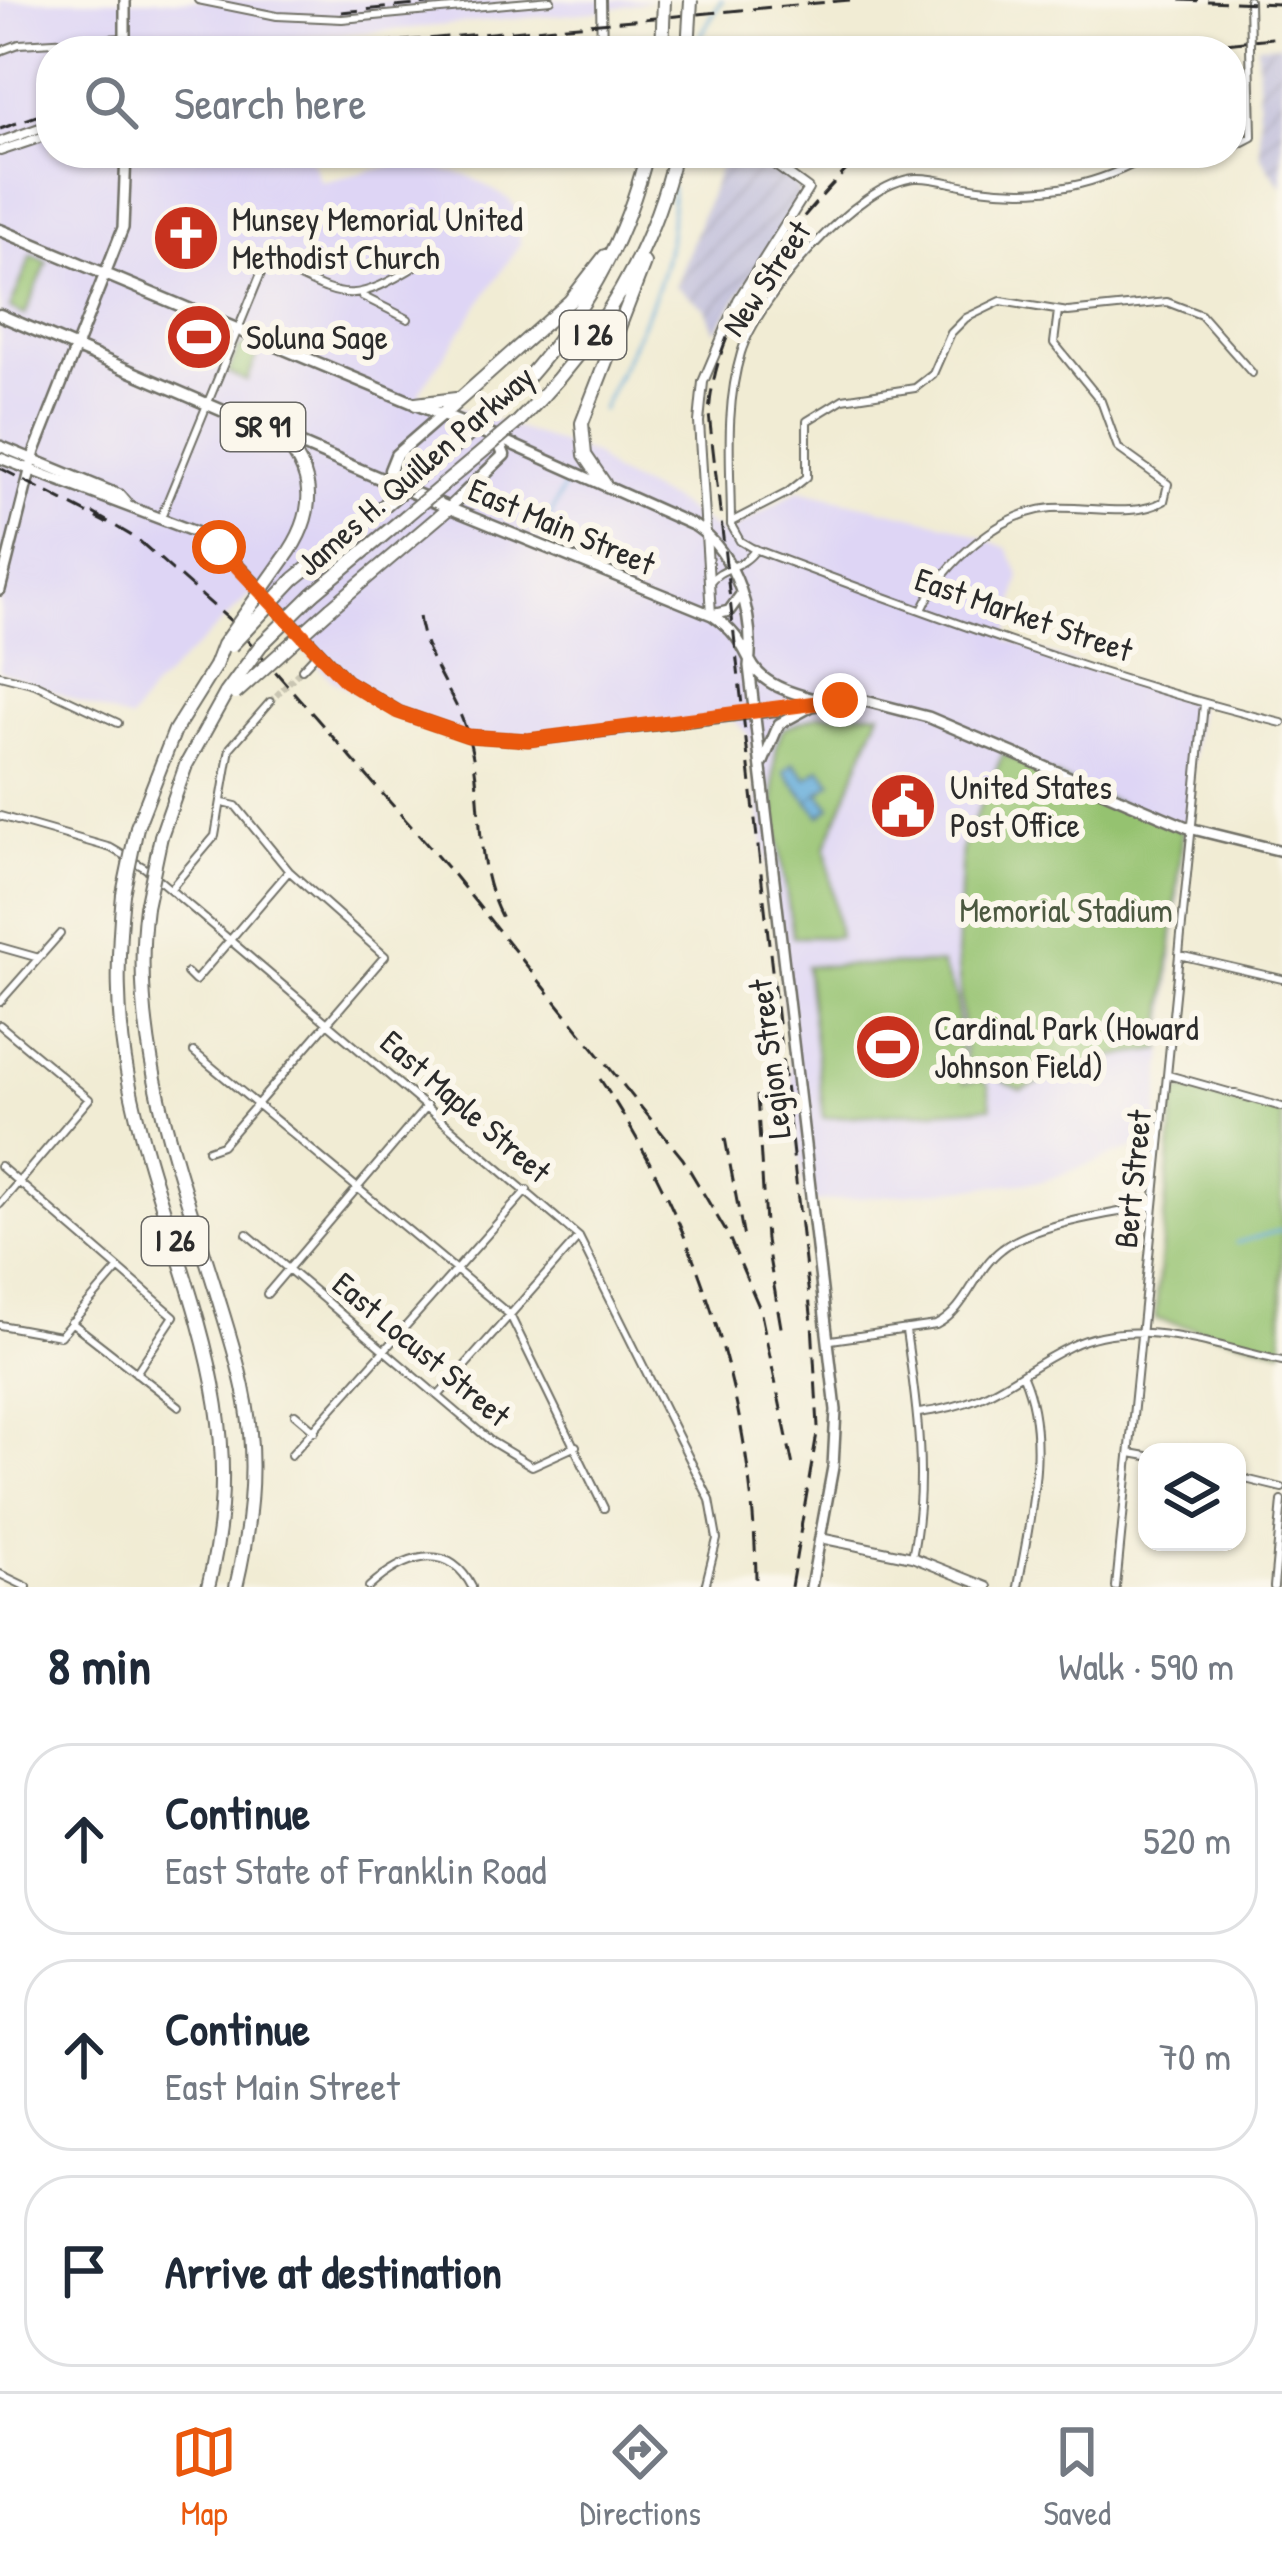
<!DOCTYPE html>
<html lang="en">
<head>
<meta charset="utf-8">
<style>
  body { margin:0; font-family:"Patrick Hand",sans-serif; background:#f2f2f3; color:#1f2937 }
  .controls { position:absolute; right:36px; bottom:36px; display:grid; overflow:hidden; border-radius:24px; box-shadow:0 3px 9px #0004 }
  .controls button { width:108px; height:108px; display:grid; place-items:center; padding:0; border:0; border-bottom:3px solid #e0e1e3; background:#fff; color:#1f2937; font:60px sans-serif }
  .stop { position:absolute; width:36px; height:36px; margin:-27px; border:9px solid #ea580c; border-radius:50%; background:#fff }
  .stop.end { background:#ea580c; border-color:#fff; box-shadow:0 3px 12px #0008 }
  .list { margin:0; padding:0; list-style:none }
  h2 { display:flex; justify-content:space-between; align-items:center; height:156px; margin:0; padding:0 48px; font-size:51px }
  h2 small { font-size:39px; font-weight:400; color:#747a83 }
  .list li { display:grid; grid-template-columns:78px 1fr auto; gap:36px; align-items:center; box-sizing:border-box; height:192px; margin:0 24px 24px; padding:0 24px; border:3px solid #e0e1e3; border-radius:48px }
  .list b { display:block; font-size:45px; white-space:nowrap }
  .list p { margin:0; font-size:39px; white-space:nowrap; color:#747a83 }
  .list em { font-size:39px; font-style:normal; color:#747a83 }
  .icon { flex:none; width:66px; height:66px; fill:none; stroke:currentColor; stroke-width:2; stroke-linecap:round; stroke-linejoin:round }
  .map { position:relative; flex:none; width:1282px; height:1587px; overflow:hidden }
  .search { position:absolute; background:#fff; box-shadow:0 3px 9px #0004; left:36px; right:36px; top:36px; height:132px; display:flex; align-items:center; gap:30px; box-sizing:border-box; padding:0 42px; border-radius:48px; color:#747a83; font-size:45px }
  .sheet { height:804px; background:#fff }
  nav { display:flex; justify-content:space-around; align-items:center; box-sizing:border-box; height:168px; border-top:3px solid #e0e1e3; background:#fff; font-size:33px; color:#747a83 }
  nav a { display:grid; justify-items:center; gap:6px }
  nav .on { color:#ea580c }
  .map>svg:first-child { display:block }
  .built { fill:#ded5f5 }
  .industrial { fill:url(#industrial-furrows) }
  .park { fill:#95c270; stroke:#60764e; stroke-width:3 }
  .water { fill:url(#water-waves); stroke:#466b82; stroke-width:3 }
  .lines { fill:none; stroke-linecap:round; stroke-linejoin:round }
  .stream { stroke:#62abda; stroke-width:3 }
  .minor-tunnel { stroke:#c9c5b2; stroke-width:6; stroke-dasharray:6 3; stroke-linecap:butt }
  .minor-casing { stroke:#706f66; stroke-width:10 }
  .tertiary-casing { stroke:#706f66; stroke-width:12 }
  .secondary-casing { stroke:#706f66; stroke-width:14 }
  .primary-casing { stroke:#706f66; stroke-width:15 }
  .motorway-casing { stroke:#706f66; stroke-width:16 }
  .minor { stroke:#fff; stroke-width:6 }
  .tertiary { stroke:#fff; stroke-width:8 }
  .secondary { stroke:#fff; stroke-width:9 }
  .primary { stroke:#fff; stroke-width:10 }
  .motorway { stroke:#fff; stroke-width:12 }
  .rail { stroke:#2b2b2b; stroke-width:3; stroke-dasharray:18 9; stroke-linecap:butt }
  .motorway-bridge-casing { stroke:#706f66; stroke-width:16; stroke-linecap:butt }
  .motorway-bridge { stroke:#fff; stroke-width:12 }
  .route { stroke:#ea580c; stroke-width:15 }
  .labels { text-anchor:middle; stroke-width:12; stroke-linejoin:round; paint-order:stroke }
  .shield { fill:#fbf7ec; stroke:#696865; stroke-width:3 }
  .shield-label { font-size:30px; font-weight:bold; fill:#2b2b2b }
  .poi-label { font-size:33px; fill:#2b2b2b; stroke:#fbf7ec; text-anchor:start }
  .street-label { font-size:33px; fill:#2b2b2b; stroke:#fbf7ec }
  .park-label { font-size:33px; fill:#4b5840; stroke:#fbf7ec }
</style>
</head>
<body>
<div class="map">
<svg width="1282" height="1587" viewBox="0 0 1282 1587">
  <defs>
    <pattern id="industrial-furrows" width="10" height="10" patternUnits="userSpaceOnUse" patternTransform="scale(3)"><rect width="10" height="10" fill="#c3c1db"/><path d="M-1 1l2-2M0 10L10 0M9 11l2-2" fill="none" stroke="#a8a6bc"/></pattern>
    <pattern id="water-waves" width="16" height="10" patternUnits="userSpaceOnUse" patternTransform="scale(3)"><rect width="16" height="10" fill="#62abda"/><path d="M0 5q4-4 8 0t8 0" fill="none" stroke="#518bb1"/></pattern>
  </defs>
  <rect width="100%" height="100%" fill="#fbf7ec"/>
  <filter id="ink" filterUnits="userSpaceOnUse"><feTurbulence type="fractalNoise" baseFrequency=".00833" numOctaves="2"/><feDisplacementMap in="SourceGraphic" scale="24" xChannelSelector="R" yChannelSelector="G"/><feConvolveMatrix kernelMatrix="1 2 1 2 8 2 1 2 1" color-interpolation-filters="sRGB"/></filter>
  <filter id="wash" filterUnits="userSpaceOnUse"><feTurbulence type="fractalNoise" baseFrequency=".004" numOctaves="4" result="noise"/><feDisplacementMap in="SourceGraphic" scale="48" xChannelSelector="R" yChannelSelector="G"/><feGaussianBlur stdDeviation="2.7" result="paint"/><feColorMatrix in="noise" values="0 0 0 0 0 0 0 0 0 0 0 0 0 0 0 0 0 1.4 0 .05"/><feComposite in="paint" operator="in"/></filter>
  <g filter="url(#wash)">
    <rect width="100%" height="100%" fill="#f1ecd4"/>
    <!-- built -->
    <path class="built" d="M0 0H654L595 12 289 39 219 51H51V153H298L312 161 321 182 409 162 469 176 510 200 519 212 520 244 418 394 595 455 613 473 671 500 724 535 799 490 954 526 1007 548 1020 575 1007 640 1198 705 1155 1140 1044 1181 805 1203 772 896 748 735 734 720 532 743 493 742 411 726 331 679 251 594 151 691 130 721 0 671Z"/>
    <!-- industrial -->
    <path class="industrial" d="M1282 44V187L1260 155 1257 45Z
      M725 153H748L795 182 802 200 715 332 706 309 676 286Z"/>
    <!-- park -->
    <path class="park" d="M32 255 47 262 25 315 10 308Z
      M247 345 259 350 247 381 228 373 238 349Z
      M880 712 826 846 839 937H793C787 884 760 775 783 729L819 715Z
      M1003 754 1183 831 1161 1050 1110 1057 1021 1090 966 1063 957 955 962 847Z
      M941 964 956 997 963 1083 982 1080 988 1085 991 1107 824 1118 806 966Z
      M1184 1089 1282 1114V1349L1155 1319 1175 1096Z"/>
    <!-- water -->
    <path class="water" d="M794 763 807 778 820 768 832 782 819 793 831 807 820 816 784 772Z"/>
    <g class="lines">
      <!-- stream -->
      <path class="stream" d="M692 50 722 0
        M602 410C634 334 679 273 671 187
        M543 533 567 479
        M1236 1243 1282 1230"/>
    </g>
  </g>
  <g filter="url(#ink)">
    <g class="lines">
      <!-- minor-tunnel -->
      <path class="minor-tunnel" d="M270 702 302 669"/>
      <!-- minor casing -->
      <g class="minor-casing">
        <path id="minor" d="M198 0 277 16 342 19 551 0
          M0 51 19 44 124 38
          M1231 148 1252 137 1249 0
          M1154 153C1098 186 1044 197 979 188 959 186 936 177 916 178 857 181 757 300 741 353 724 410 731 467 731 525L740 541 752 548C920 611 1108 681 1282 723
          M362 296 408 319
          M161 517 266 261C342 295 344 311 419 264
          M731 522 787 493 807 477V421L843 399 915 388 933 374 951 333 966 318 1001 301 1068 312 1167 302 1201 315 1252 373
          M709 583C722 565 742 570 756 549
          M923 608C944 564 999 512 1052 508 1087 505 1133 519 1164 501L1168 484 1118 448 1101 401 1054 343 1058 311
          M302 669 316 654
          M0 675 35 684 118 723
          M0 816 111 848 145 868 579 1237 710 1500 717 1539 705 1587
          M172 887 215 836 230 748 270 702
          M0 947 39 958
          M1179 955 1282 979
          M187 973 195 981 289 871
          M0 1002 60 934
          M0 1025 89 1099 0 1204
          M194 1052 510 1315 604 1508
          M1168 1075 1282 1107
          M208 1150 222 1145 385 956 289 871 236 806 223 803
          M0 1166 174 1316 136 1373
          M247 1234 492 1442 532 1466 576 1446
          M267 1294 427 1106
          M71 1322 179 1406
          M0 1325 60 1336 118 1269
          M906 1331C917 1406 928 1483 912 1557
          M831 1340 936 1325C968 1309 974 1270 1002 1249 1033 1224 1113 1213 1154 1206
          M439 1395 579 1237
          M919 1413C995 1403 1008 1377 1071 1346 1136 1314 1216 1347 1282 1361
          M295 1414 315 1431
          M1130 1453 1147 1456
          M291 1455 527 1190
          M1237 1477 1282 1488
          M0 1574 27 1587
          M369 1587C401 1558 447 1538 472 1587
          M1018 1587C1029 1521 1051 1440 1023 1376
          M1116 1587 1204 704
          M1274 1587 1282 1501"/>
      </g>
      <!-- tertiary casing -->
      <g class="tertiary-casing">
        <path id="tertiary" d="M601 0 602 51
          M0 142 51 124
          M0 151 51 134
          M711 614 699 422 703 382 738 300 808 189 759 153
          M820 1538 912 1557 987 1587"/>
      </g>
      <!-- secondary casing -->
      <g class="secondary-casing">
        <path id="secondary" d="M125 51V0
          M498 438 695 526C737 554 755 617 749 666L836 1410 833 1467 811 1587
          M0 446 119 495 126 503
          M0 458 198 533 229 556 347 681 399 712 468 736 528 740 862 700 928 717 1189 828 1282 851
          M449 508 712 615C766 652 729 677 811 698
          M0 590 35 451 123 228 126 153
          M712 615 729 611 740 596
          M763 762 779 724 812 706"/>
      </g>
      <!-- primary casing -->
      <g class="primary-casing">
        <path id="primary" d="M0 230 497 438 504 455 449 508 0 315
          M397 483 390 470 396 455 442 415"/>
      </g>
      <!-- motorway casing -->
      <g class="motorway-casing">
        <path id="motorway" d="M416 404 456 399
          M496 412C569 337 622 256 647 153
          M442 415 570 301 605 256
          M519 421C594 346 651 258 675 153
          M277 433C318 473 317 514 284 559
          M604 483 585 455 582 423 644 263
          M294 579 385 505
          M313 594 406 516
          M331 608 449 508
          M137 827 175 730 215 666
          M161 836 186 765 226 693
          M123 894C117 956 116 1015 128 1077 163 1259 258 1393 208 1587
          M146 907C129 1040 177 1166 216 1291 230 1337 246 1384 250 1433 255 1485 248 1536 236 1587"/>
      </g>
      <!-- minor -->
      <use href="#minor" class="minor"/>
      <!-- tertiary -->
      <use href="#tertiary" class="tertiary"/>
      <!-- secondary -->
      <use href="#secondary" class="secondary"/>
      <!-- primary -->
      <use href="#primary" class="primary"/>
      <!-- motorway -->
      <use href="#motorway" class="motorway"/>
      <!-- rail -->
      <path class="rail" d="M1180 0 1282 4
        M341 12 470 0
        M295 51 850 0
        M1147 51 1282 37
        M0 129 51 111
        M0 468 106 523
        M93 513 137 539 232 622 452 873 683 1159 728 1235 760 1309 793 1466
        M419 616C424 661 456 693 468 736 486 798 471 858 502 918
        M600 1079C699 1226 756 1410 756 1587
        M757 1095 766 1240 782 1333
        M725 1138 745 1244
        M791 1587 818 1427 812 1323 709 414C715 313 794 222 863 153"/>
      <!-- motorway-bridge casing -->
      <g class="motorway-bridge-casing">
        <path id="motorway-bridge" d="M688 50 691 0
          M662 51 664 0
          M385 505 496 412
          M406 516 519 421
          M231 646 294 579
          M215 666 223 645 284 559
          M226 693 261 645 313 594
          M235 694 331 608
          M123 894 137 827
          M146 907 161 836"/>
      </g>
      <!-- motorway-bridge -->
      <use href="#motorway-bridge" class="motorway-bridge"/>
    </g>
  </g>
  <g class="lines" filter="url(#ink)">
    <!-- route -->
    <path class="route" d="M219 547 346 681 398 712 468 736 528 740 840 700"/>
  </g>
  <!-- icons -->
  <defs>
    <g id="church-disc" transform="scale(3.45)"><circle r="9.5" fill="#c8321e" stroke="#fbf7ec"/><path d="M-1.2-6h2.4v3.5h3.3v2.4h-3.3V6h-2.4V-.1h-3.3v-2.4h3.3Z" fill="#fff"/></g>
    <g id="stadium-disc" transform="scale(3.45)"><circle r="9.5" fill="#c8321e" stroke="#fbf7ec"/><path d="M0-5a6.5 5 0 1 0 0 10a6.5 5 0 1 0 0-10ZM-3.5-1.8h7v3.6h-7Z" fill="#fff"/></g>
    <g id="civic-disc" transform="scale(3.45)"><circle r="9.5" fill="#c8321e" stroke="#fbf7ec"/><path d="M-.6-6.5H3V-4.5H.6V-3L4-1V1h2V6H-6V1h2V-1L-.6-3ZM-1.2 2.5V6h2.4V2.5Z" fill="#fff"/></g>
  </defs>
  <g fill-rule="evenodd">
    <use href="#church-disc" x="186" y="238"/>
    <use href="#stadium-disc" x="199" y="337"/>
    <use href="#civic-disc" x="903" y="806"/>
    <use href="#stadium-disc" x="888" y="1047"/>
  </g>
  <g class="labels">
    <!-- shield labels -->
    <g class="shield">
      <rect x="560" y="311" width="66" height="48" rx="9"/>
      <rect x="221" y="403" width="84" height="48" rx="9"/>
      <rect x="142" y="1217" width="66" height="48" rx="9"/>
    </g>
    <g class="shield-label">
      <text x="593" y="345">I 26</text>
      <text x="263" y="437">SR 91</text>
      <text x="175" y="1251">I 26</text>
    </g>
    <!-- poi labels -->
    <g class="poi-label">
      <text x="232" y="231">Munsey Memorial United<tspan x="232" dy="38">Methodist Church</tspan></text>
      <text x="246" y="349">Soluna Sage</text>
      <text x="950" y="799">United States<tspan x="950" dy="38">Post Office</tspan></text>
      <text x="934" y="1040">Cardinal Park (Howard<tspan x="934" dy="38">Johnson Field)</tspan></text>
    </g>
    <!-- street labels -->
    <g class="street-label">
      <text transform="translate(766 278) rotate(-56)" y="12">New Street</text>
      <text transform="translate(415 470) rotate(-41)" y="12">James H. Quillen Parkway</text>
      <text transform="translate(562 526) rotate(23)" y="12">East Main Street</text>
      <text transform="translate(1024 614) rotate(19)" y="12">East Market Street</text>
      <text transform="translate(769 1059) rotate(-97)" y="12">Legion Street</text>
      <text transform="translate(466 1106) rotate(41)" y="12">East Maple Street</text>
      <text transform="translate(1132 1179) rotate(-84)" y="12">Bert Street</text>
      <text transform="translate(422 1349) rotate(40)" y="12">East Locust Street</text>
    </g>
    <!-- park labels -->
    <g class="park-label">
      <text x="1066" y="922">Memorial Stadium</text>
    </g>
  </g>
</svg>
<div class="controls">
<button><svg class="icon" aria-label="layers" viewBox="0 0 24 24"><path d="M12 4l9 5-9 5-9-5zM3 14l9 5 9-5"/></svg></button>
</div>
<div class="stop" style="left:219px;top:547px"></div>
<div class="stop end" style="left:840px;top:700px"></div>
<div class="search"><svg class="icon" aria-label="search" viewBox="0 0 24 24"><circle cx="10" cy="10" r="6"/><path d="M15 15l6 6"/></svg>Search here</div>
</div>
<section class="sheet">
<h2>8 min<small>Walk · 590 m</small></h2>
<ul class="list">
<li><svg class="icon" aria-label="ahead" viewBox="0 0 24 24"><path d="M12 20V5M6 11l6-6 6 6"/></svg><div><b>Continue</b><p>East State of Franklin Road</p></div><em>520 m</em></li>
<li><svg class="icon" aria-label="ahead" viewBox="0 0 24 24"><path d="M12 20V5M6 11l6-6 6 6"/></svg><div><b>Continue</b><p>East Main Street</p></div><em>70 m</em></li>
<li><svg class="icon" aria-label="arrive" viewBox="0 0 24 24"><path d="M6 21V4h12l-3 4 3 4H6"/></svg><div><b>Arrive at destination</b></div></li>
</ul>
</section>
<nav>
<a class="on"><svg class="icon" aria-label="map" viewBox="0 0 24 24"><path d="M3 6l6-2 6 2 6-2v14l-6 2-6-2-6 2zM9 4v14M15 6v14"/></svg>Map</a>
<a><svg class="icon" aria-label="directions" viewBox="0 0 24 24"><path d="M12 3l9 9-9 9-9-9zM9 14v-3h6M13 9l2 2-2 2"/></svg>Directions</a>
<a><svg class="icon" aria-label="saved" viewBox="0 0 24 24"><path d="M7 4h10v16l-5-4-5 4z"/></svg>Saved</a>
</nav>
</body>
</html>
